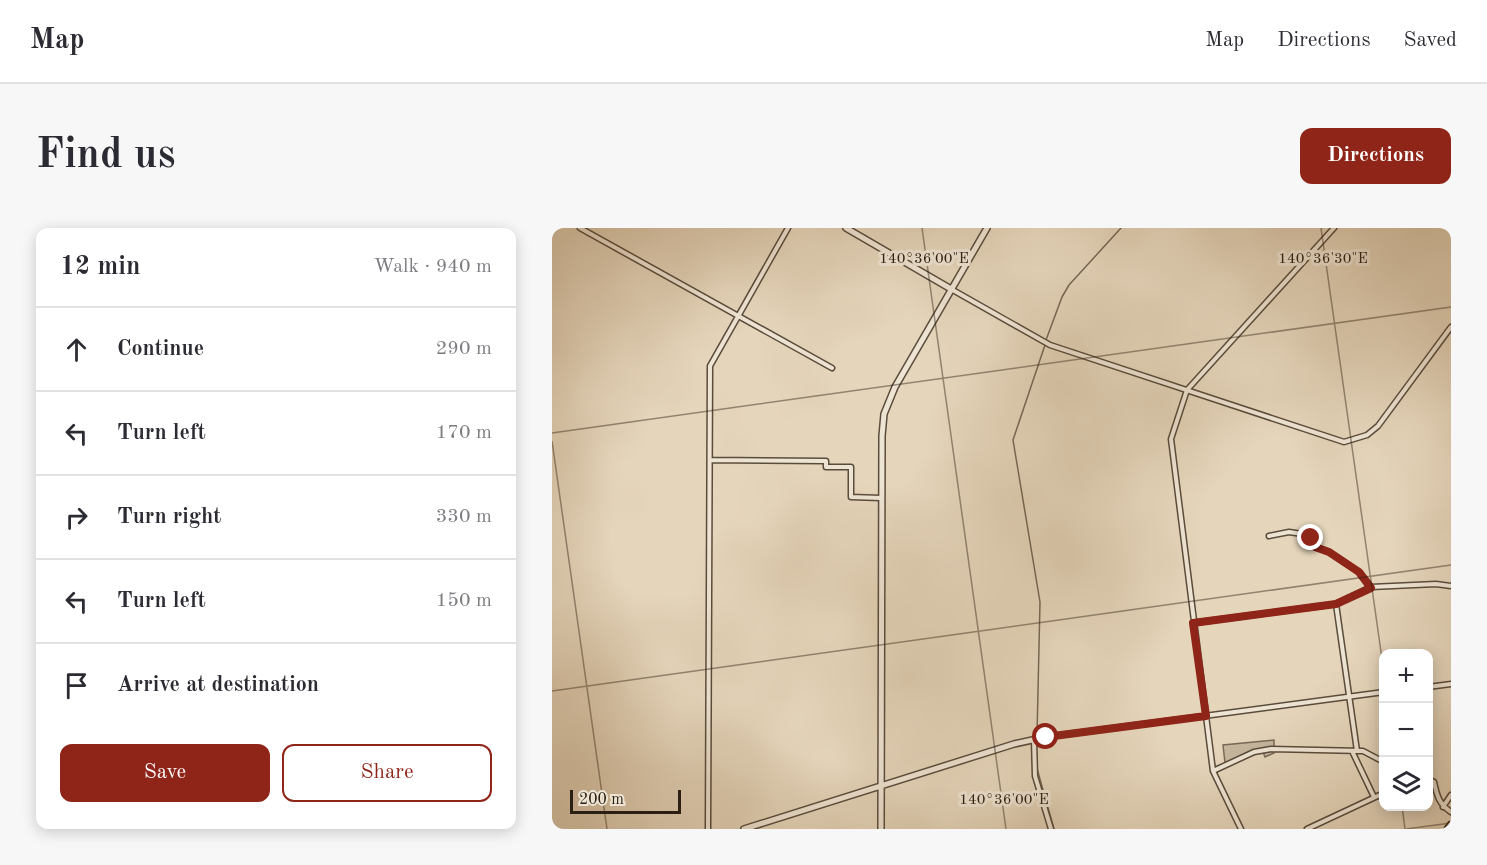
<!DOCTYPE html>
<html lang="en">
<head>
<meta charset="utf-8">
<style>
  body { margin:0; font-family:"Old Standard TT",serif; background:#f7f7f7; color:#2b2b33 }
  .controls { position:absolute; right:18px; bottom:18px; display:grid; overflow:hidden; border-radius:12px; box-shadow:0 3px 15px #0003 }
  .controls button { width:54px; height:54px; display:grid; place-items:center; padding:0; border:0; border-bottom:2px solid #e1e1e2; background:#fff; color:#2b2b33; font:30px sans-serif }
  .scale { position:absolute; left:18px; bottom:15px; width:111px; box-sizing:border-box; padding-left:6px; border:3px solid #2b1e12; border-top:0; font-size:16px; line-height:21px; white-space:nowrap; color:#2b1e12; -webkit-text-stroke:4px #eee4d3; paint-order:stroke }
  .stop { position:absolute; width:18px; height:18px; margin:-14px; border:4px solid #8f2418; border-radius:50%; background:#fff }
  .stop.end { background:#8f2418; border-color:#fff; box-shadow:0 2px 6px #0008 }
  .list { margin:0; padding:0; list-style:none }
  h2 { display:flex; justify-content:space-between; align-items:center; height:78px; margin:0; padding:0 24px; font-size:26px }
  h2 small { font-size:20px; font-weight:400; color:#7c7c81 }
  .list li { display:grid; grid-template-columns:39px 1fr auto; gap:18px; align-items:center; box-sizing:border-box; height:84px; padding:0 24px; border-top:2px solid #e1e1e2 }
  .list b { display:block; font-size:22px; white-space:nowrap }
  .list em { font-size:20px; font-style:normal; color:#7c7c81 }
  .actions { display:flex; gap:12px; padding:18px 24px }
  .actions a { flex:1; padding:14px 0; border:2px solid #8f2418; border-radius:12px; text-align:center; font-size:21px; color:#8f2418 }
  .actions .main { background:#8f2418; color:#fff }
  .icon { flex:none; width:33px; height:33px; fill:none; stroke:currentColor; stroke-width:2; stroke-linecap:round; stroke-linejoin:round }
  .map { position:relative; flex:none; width:899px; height:601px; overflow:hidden; border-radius:12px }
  header { display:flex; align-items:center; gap:36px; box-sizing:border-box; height:84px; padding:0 30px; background:#fff; border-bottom:2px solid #e1e1e2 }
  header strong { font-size:28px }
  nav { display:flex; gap:33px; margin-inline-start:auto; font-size:21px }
  .intro { display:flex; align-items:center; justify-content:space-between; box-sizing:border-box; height:144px; padding:0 36px }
  h1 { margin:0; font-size:42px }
  .button { padding:15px 27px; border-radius:12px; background:#8f2418; color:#fff; font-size:21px; font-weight:700 }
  main { display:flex; gap:36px; padding:0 36px }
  aside { flex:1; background:#fff; border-radius:12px; box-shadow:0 3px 15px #0003 }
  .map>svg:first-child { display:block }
  .green { fill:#c5b69e; stroke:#786a58; stroke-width:1.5 }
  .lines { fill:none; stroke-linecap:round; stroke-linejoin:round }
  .stream { stroke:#756755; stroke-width:1.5 }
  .minor-casing { stroke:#5a4c3c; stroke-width:7 }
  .tertiary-casing { stroke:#5a4c3c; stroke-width:8 }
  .primary-casing { stroke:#2b1e12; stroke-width:9 }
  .minor { stroke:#eee4d3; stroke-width:4 }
  .tertiary { stroke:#eee4d3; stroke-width:5 }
  .primary { stroke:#e5d5bb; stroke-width:6 }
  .route { stroke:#8f2418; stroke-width:8 }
  .ticks { fill:none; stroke:#2b1e12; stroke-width:1.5; stroke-opacity:0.45 }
  .ticks-label { font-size:15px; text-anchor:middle; fill:#2b1e12; stroke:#eee4d3; stroke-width:6; stroke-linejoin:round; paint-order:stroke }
</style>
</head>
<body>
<header>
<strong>Map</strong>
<nav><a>Map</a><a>Directions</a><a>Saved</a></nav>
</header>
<div class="intro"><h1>Find us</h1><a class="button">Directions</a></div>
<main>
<aside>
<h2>12 min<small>Walk · 940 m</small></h2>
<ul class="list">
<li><svg class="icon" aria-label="ahead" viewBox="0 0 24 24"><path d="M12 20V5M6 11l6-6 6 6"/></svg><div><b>Continue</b></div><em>290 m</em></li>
<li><svg class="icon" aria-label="left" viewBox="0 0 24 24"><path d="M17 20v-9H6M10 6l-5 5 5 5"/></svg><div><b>Turn left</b></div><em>170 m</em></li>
<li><svg class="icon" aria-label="right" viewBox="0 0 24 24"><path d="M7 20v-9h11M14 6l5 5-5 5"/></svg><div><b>Turn right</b></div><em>330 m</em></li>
<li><svg class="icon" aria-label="left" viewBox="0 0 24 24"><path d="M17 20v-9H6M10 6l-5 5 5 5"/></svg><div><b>Turn left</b></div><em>150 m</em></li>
<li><svg class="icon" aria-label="arrive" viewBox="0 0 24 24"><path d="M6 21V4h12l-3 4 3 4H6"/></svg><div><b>Arrive at destination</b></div></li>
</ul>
<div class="actions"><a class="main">Save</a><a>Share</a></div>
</aside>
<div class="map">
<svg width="899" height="601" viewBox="0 0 899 601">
  <rect width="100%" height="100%" fill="#e5d5bb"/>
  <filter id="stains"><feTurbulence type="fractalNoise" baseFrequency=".00333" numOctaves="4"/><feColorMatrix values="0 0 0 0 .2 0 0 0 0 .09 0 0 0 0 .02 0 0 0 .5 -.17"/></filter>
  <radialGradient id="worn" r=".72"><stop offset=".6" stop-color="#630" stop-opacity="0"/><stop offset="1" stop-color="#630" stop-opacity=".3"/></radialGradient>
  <!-- green -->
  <path class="green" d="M722 512V525L713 529 711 524C697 526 686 535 673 535L671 517Z"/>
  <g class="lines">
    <!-- stream -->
    <path class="stream" d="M494 112 510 69 517 57 569 0
      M485 507 488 374 461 212 493 117
      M484 527 485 513
      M484 537 502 601"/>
    <!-- minor casing -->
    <g class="minor-casing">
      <path id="minor" d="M28 0 280 140
        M399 61 498 117 792 214 815 207 826 198 899 99
        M158 232 274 233V239H299V269L329 270
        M717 308 737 304 757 307 763 319 777 324 807 344 819 359
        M784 376 805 523
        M641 395 784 376 819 359 884 356 899 358
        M876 459 899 456
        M494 509 832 464
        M482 512 483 548 499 601
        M800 523 822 569
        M661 543 702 524 719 521 811 523 832 534
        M876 551 882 554C885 568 887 576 899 584
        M891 579 899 567
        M156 601 158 138 236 0
        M689 601 661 543 619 211 635 162 782 0
        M755 601 832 565"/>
    </g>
    <!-- tertiary casing -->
    <g class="tertiary-casing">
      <path id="tertiary" d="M294 0 399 61
        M192 601 462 516 494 509
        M329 601 330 208 332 186 343 159 435 0"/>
    </g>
    <!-- primary casing -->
    <g class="primary-casing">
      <path id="primary" d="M896 601 899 597"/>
    </g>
    <!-- minor -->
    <use href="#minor" class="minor"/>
    <!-- tertiary -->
    <use href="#tertiary" class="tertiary"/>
    <!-- primary -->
    <use href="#primary" class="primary"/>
  </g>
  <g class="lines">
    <!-- route -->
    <path class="route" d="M494 509 654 488 641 395 784 376 819 360 807 344 777 324 763 319 760 316 759 310"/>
  </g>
  <!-- ticks -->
  <path class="ticks" d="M370 0 454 601M769 0 832 445M0 205 899 79M0 213 55 601M0 463 899 337M850 578 853 601M854 601 899 595"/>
  <g class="ticks-label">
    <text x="372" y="35">140°36'00"E</text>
    <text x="771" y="35">140°36'30"E</text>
    <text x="452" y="576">140°36'00"E</text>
  </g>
  <rect width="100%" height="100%" filter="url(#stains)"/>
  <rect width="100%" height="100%" fill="url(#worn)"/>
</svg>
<div class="controls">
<button>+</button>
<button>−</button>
<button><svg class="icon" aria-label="layers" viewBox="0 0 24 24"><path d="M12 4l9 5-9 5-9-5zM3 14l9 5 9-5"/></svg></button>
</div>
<div class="scale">200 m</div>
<div class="stop" style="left:494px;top:509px"></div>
<div class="stop end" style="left:759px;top:310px"></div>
</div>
</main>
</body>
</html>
